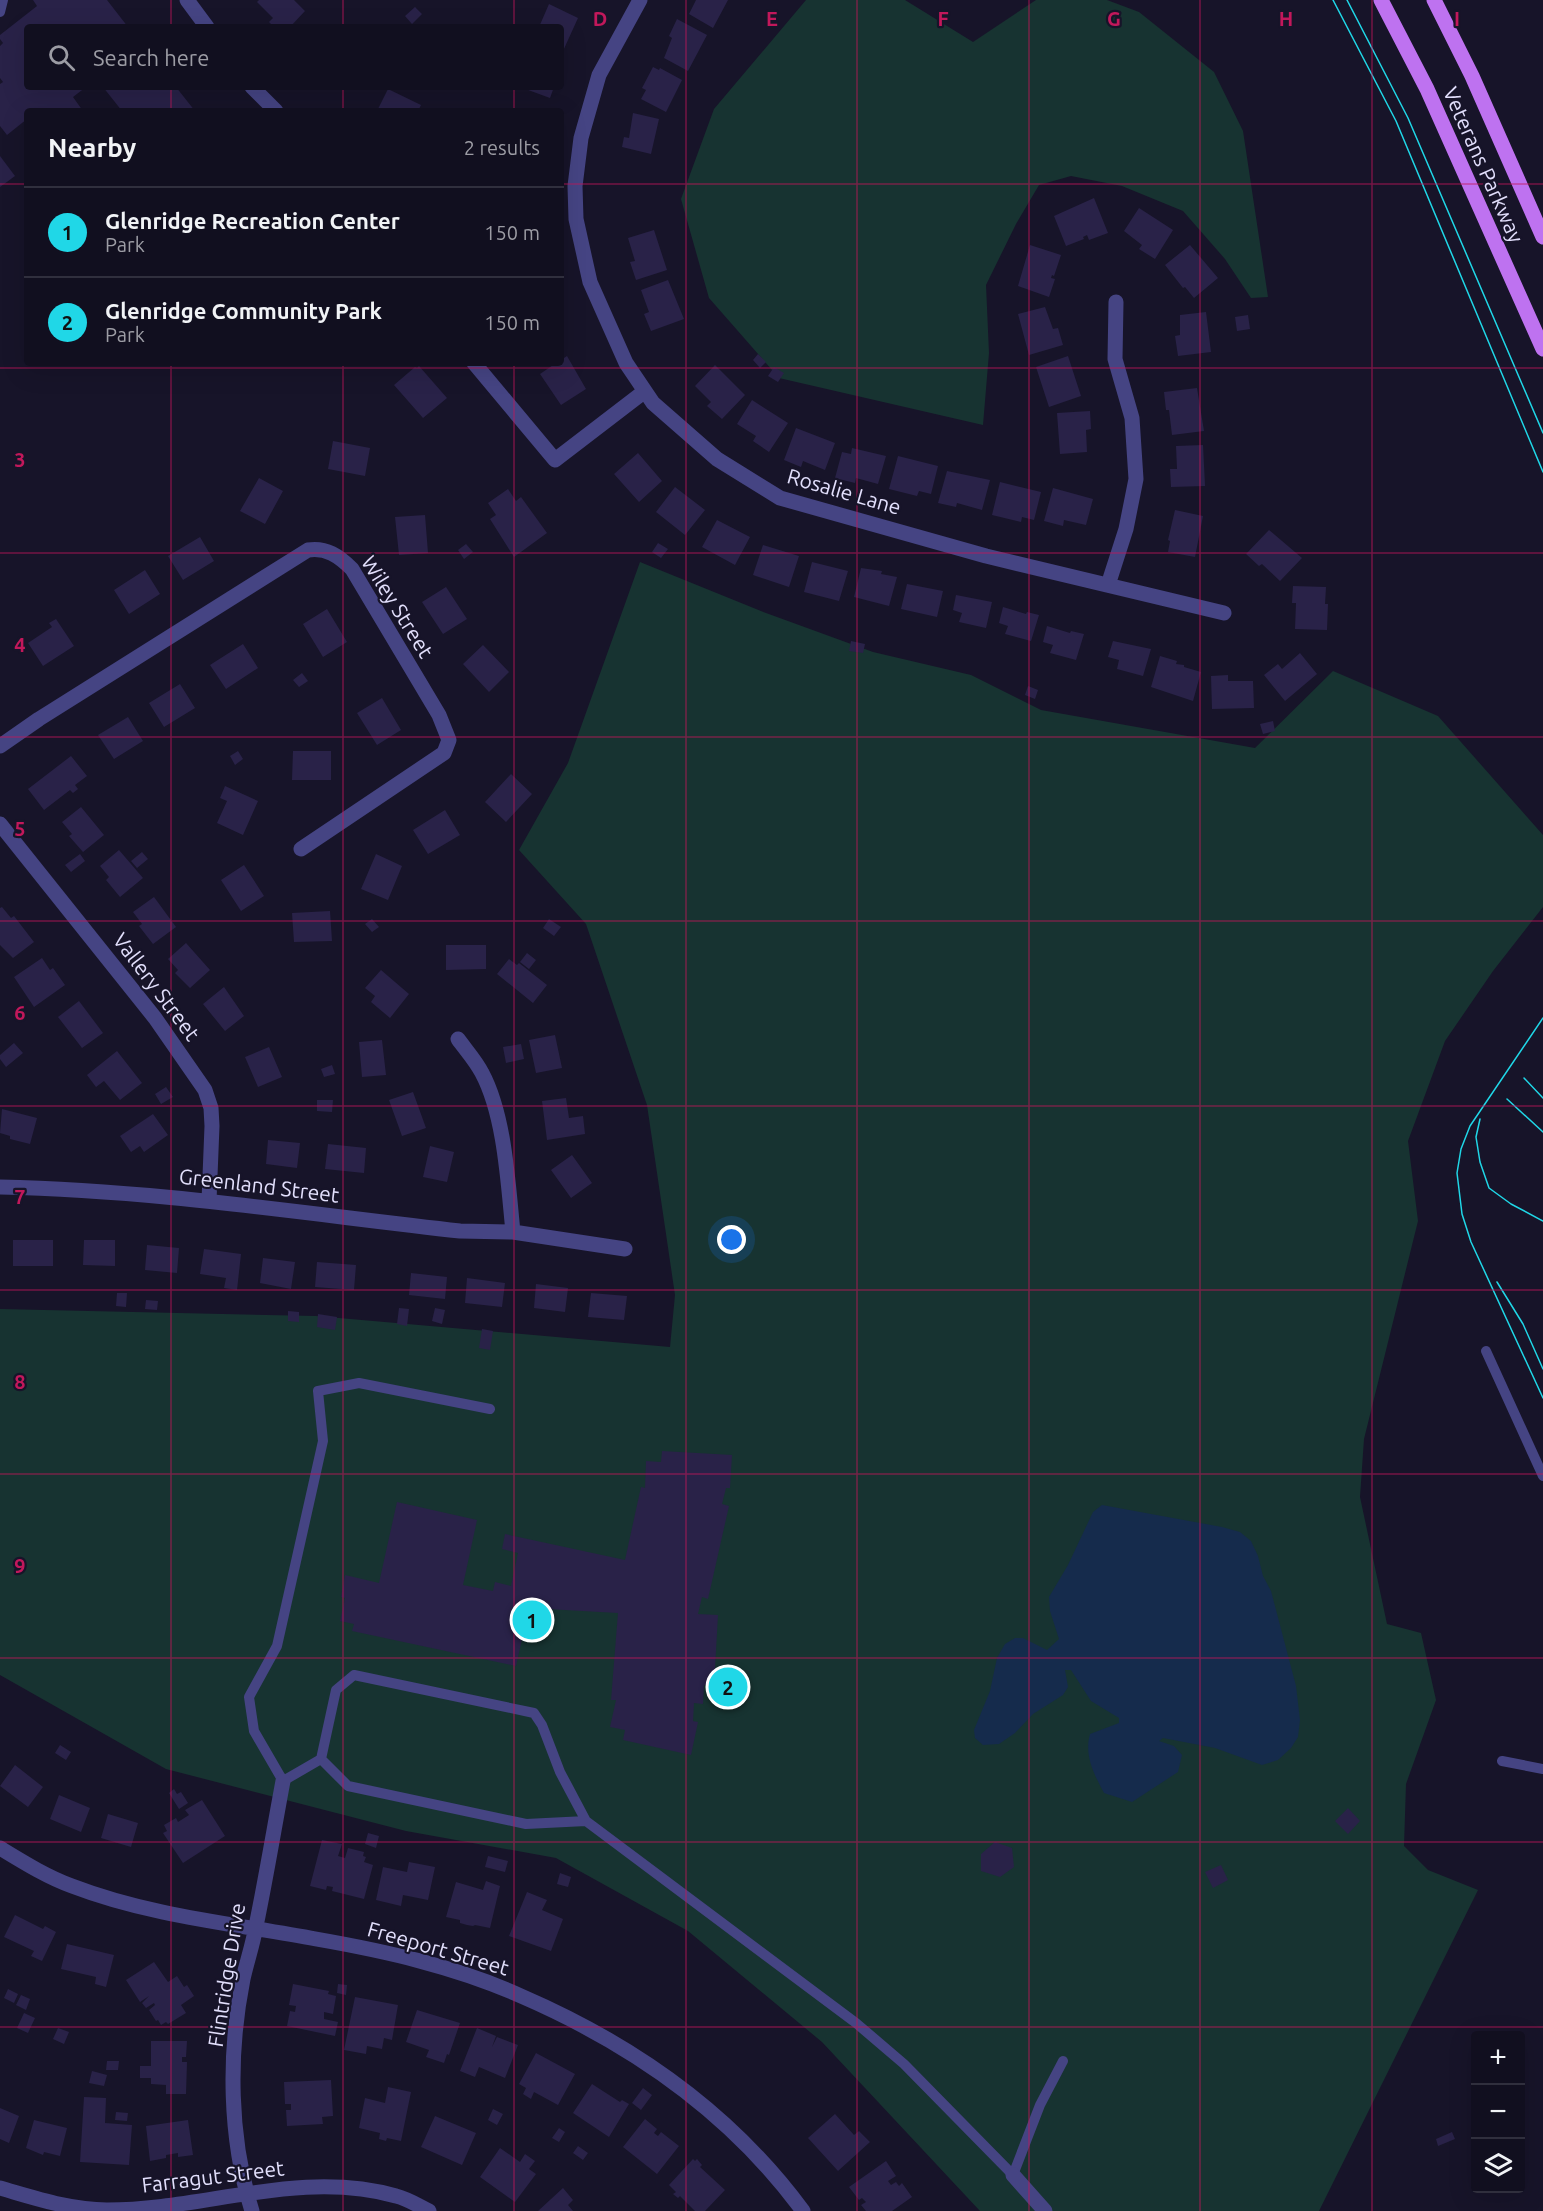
<!DOCTYPE html>
<html lang="en">
<head>
<meta charset="utf-8">
<style>
  body { margin:0; font-family:Ubuntu,sans-serif; background:#1e1d2c; color:#f1f3f6 }
  .controls { position:absolute; right:18px; bottom:18px; display:grid; overflow:hidden; border-radius:6px; box-shadow:0 6px 24px #0002 }
  .controls button { width:54px; height:54px; display:grid; place-items:center; padding:0; border:0; border-bottom:2px solid #302f3d; background:#110f1f; color:#f1f3f6; font:30px sans-serif }
  .you { position:absolute; left:732px; top:1240px; width:21px; height:21px; margin:-15px; border:4px solid #fff; border-radius:50%; background:#1a73e8; box-shadow:0 0 0 9px #1a73e833 }
  .badge { display:grid; place-items:center; width:39px; height:39px; border-radius:50%; background:#20d7e7; color:#111; font-size:20px; font-weight:700 }
  .pin { position:absolute; translate:-50% -50%; border:3px solid #fff; box-shadow:0 2px 6px #0006 }
  .list { margin:0; padding:0; list-style:none }
  h2 { display:flex; justify-content:space-between; align-items:center; height:78px; margin:0; padding:0 24px; font-size:26px }
  h2 small { font-size:20px; font-weight:400; color:#9c9ca4 }
  .list li { display:grid; grid-template-columns:39px 1fr auto; gap:18px; align-items:center; box-sizing:border-box; height:90px; padding:0 24px; border-top:2px solid #302f3d }
  .list b { display:block; font-size:22px; white-space:nowrap }
  .list p { margin:0; font-size:20px; white-space:nowrap; color:#9c9ca4 }
  .list em { font-size:20px; font-style:normal; color:#9c9ca4 }
  .icon { flex:none; width:33px; height:33px; fill:none; stroke:currentColor; stroke-width:2; stroke-linecap:round; stroke-linejoin:round }
  .map { position:relative; flex:none; width:1543px; height:2211px; overflow:hidden }
  .search { position:absolute; background:#110f1f; box-shadow:0 6px 24px #0002; left:24px; top:24px; width:540px; height:66px; display:flex; align-items:center; gap:15px; box-sizing:border-box; padding:0 21px; border-radius:6px; color:#9c9ca4; font-size:22px }
  .panel { position:absolute; background:#110f1f; box-shadow:0 6px 24px #0002; left:24px; top:108px; width:540px; height:258px; border-radius:6px }
  .map>svg:first-child { display:block }
  .green { fill:#173331 }
  .water { fill:#152b4c }
  .building { fill:#292248 }
  .lines { fill:none; stroke-linecap:round; stroke-linejoin:round }
  .lane { stroke:#454483; stroke-width:10 }
  .street { stroke:#454483; stroke-width:15 }
  .primary { stroke:#be72f0; stroke-width:15 }
  .tram { stroke:#20d7e7; stroke-width:1.5 }
  .grid { fill:none; stroke:#c2185b; stroke-width:1.5; stroke-opacity:0.55 }
  .labels { text-anchor:middle; stroke-width:4.5; stroke-linejoin:round; paint-order:stroke }
  .street-label { font-size:21px; fill:#e2dffc; stroke:#171429 }
  .grid-label { font-size:20px; text-anchor:middle; font-weight:bold; fill:#c2185b; stroke:#171429; stroke-width:4.5; stroke-linejoin:round; paint-order:stroke }
</style>
</head>
<body>
<div class="map">
<svg width="1543" height="2211" viewBox="0 0 1543 2211">
  <rect width="100%" height="100%" fill="#171429"/>
  <!-- green -->
  <path class="green" d="M806 0H905L973 42 1036 0H1107L1139 12 1214 72 1243 131 1268 297 1251 298 1225 259 1183 211 1122 186 1071 176 1039 185 1016 224 986 285 989 353 983 425 779 378 709 298 681 199 714 109Z
    M640 562 766 613 873 652 971 675 1041 710 1255 748 1333 671 1438 716 1543 835V907L1493 971 1445 1041 1408 1141 1418 1221 1364 1439 1360 1497 1387 1624 1421 1633 1436 1700 1406 1784 1404 1846 1428 1870 1478 1890 1319 2211H980L822 2042 688 1931 556 1858 406 1831 166 1769 0 1675V1309L316 1316 670 1347 675 1295 647 1105 586 924 519 850 568 763Z"/>
  <!-- water -->
  <path class="water" d="M1102 1505 1222 1527 1240 1532 1251 1541 1258 1556 1263 1576 1271 1591 1296 1686 1300 1720 1298 1737 1291 1748 1278 1760 1262 1765 1215 1748 1163 1738 1159 1741 1174 1746 1182 1755 1178 1772 1132 1802 1104 1793C1094 1774 1084 1756 1090 1734L1119 1723V1718L1091 1701 1071 1670H1065L1068 1687 1063 1695 1033 1714 1015 1733 999 1744 983 1745 975 1738 974 1730 990 1691 997 1658 1005 1644 1015 1638H1023L1047 1650 1059 1639 1050 1611 1049 1597 1068 1565 1093 1512Z"/>
  <!-- building -->
  <path class="building" d="M33 0H107L128 27H27V87H86L73 97 83 111H27V119L7 135 0 126V84L3 82 0 78V46L3 43 0 39V35L37 6Z
    M259 0H294L305 11 290 27H274L269 22 273 18 257 2Z
    M696 0H728L713 28 689 14Z
    M549 4 578 18 563 51 561 50V27H539Z
    M415 7 422 14 412 24 405 16Z
    M677 19 707 35 688 71 664 58 672 38 669 36Z
    M653 67 659 70 660 68 682 80 666 112 641 99 646 90 642 88Z
    M103 87H176L195 111H122Z
    M520 87H554L550 98Z
    M388 89 421 105 418 111H377Z
    M633 113 659 119 651 154 622 147 624 137 629 138Z
    M0 156 15 176 0 187Z
    M1094 198 1108 233 1089 240 1087 235 1083 237 1084 239 1066 246 1054 216Z
    M1139 208 1173 230 1155 259 1139 249 1142 245 1124 231Z
    M654 230 667 270 636 280 630 262 635 261 628 238Z
    M1030 245 1061 255 1054 276 1052 275 1051 278 1055 279 1049 297 1018 286Z
    M1190 245 1218 278 1194 298 1185 287 1183 288 1165 265Z
    M668 280 684 319 651 331 644 314 649 312 641 290Z
    M1045 307 1053 329 1058 328 1063 345 1029 355 1018 314Z
    M1206 312 1211 352 1178 356 1175 336 1180 335V315Z
    M1248 315 1250 329 1237 331 1235 317Z
    M758 354 766 362 760 368 753 360Z
    M567 356 586 389 561 405 540 374 556 363H561V360Z
    M1068 356 1081 396 1049 407 1036 367Z
    M715 365 745 395 722 419 707 406 711 402 695 386Z
    M419 366 447 398 423 418 394 385 415 367 417 368Z
    M774 367 784 373 778 382 768 376Z
    M1197 388 1204 431 1172 435 1169 410H1166L1164 392Z
    M752 400 788 423 769 452 753 441 756 436 737 424Z
    M1090 411 1091 429 1086 430 1087 452 1060 454 1057 413Z
    M796 428 835 443 825 470 803 461 801 467 784 460Z
    M333 441 370 448 365 476 328 469Z
    M1203 445 1205 486 1171 487 1170 469H1177L1176 446Z
    M852 448 886 456 878 484 856 478 855 483 835 478 842 452 851 454Z
    M638 453 662 481 639 502 614 474Z
    M898 456 938 466 931 494 919 491 917 496 889 489Z
    M947 471 990 480 982 510 957 503 956 507 938 503Z
    M259 478 283 491 265 524 240 511Z
    M1000 482 1041 492 1034 520 1022 517 1021 522 992 515Z
    M675 487 705 510 685 535 656 512Z
    M1053 488 1093 499 1086 525 1064 520 1063 526 1044 521Z
    M508 489 516 501 521 497 547 533 514 557 490 519 496 515 488 503Z
    M1175 510 1203 516 1195 557 1168 552 1170 541 1168 540Z
    M425 515 428 553 399 555 395 517Z
    M717 520 750 537 735 565 702 547Z
    M1269 530 1302 558 1280 581 1262 564 1259 566 1246 554Z
    M200 537 214 561 183 580 168 556Z
    M658 543 668 549 661 558 652 552Z
    M466 544 473 552 464 559 458 550Z
    M763 545 799 556 789 587 753 575Z
    M812 562 848 571 839 601 804 592Z
    M861 568 882 571 881 574 897 577 889 606 854 597Z
    M145 570 160 594 129 614 114 590Z
    M907 584 943 591 937 617 901 609Z
    M1293 586 1326 587 1325 604H1328L1327 630 1295 629 1296 603H1292Z
    M446 587 467 619 443 634 422 602Z
    M956 595 992 602 986 628 959 622 962 613 953 610Z
    M1003 607 1026 614 1027 612 1039 615 1031 641 1005 634 1008 626 999 623Z
    M327 609 347 642 323 657 303 624Z
    M56 619 74 646 43 666 28 643 52 627 49 623Z
    M1047 626 1070 633 1071 631 1084 634 1076 660 1050 653 1053 645 1043 642Z
    M851 641 865 644 863 653 849 651Z
    M1113 641 1151 649 1143 676 1117 669 1119 660 1108 657Z
    M243 644 258 668 226 689 210 665Z
    M483 645 509 672 489 692 463 664Z
    M1300 653 1317 674 1285 701 1264 675 1278 664 1282 669Z
    M1160 656 1177 661 1176 664 1184 665V667L1201 672 1193 701 1151 687Z
    M302 673 308 681 299 687 293 680Z
    M1228 675V681H1253L1254 708 1212 709 1211 676Z
    M180 684 195 708 164 727 149 703Z
    M1028 686 1038 690 1035 699 1025 695Z
    M382 698 401 730 377 745 357 713Z
    M128 717 143 741 114 759 98 735Z
    M1273 721 1275 731 1263 734 1260 724Z
    M238 751 243 759 235 765 230 756Z
    M293 751H331V780H292Z
    M71 756 87 776 75 785 78 789 73 793 70 790 44 810 28 789Z
    M511 774 532 794 506 822 485 802Z
    M225 786 258 801 243 835 217 823 227 801 220 798Z
    M81 807 104 835 83 852 69 836 72 834 62 822Z
    M445 810 460 835 428 854 413 830Z
    M119 850 143 878 120 897 106 880 109 877 100 866Z
    M142 852 148 859 137 868 131 861Z
    M80 854 85 861 71 872 65 865Z
    M376 854 402 866 388 900 361 889Z
    M244 865 264 896 241 911 221 880Z
    M154 897 176 927 153 944 139 926 142 924 133 912Z
    M2 907 11 918 14 916 34 942 13 958 0 945V908Z
    M330 911 332 941 294 942 292 913Z
    M372 919 379 927 372 932 365 924Z
    M549 919 561 927 554 936 543 928Z
    M186 943 210 970 190 988 175 973 178 970 168 959Z
    M446 945H486V969L446 970Z
    M527 953 536 960 529 969 520 962Z
    M42 958 50 970 53 968 65 985 34 1007 14 977Z
    M509 959 517 965 519 963 547 985 533 1003 497 974Z
    M381 970 409 994 390 1018 371 1002 375 996 365 988Z
    M224 987 244 1016 225 1031 203 1004Z
    M79 1001 103 1033 82 1048 58 1017Z
    M555 1035 562 1068 536 1073 529 1040Z
    M382 1040 386 1075 362 1077 359 1042Z
    M14 1043 23 1053 6 1067 0 1059V1055Z
    M521 1044 524 1059 506 1063 503 1047Z
    M269 1047 282 1077 258 1087 245 1057Z
    M117 1051 142 1083 120 1100 104 1081 96 1087 87 1075Z
    M332 1065 335 1074 324 1077 321 1069Z
    M166 1087 173 1097 161 1104 155 1094Z
    M413 1092 426 1128 402 1136 389 1100Z
    M566 1098 569 1118 583 1116 585 1134 547 1140 542 1101Z
    M317 1100H333L332 1112 317 1111Z
    M2 1109 37 1118 30 1144 10 1139V1136L0 1133Z
    M153 1114 168 1135 144 1152 140 1146 131 1152 120 1136Z
    M268 1140 300 1143 297 1168 266 1164Z
    M328 1144 366 1148 364 1173 325 1169Z
    M430 1146 454 1152 447 1182 423 1177Z
    M572 1155 592 1183 571 1198 551 1170Z
    M13 1240H53V1266H13Z
    M84 1240H115V1266L83 1265Z
    M147 1245 179 1248 177 1273 145 1270Z
    M204 1249 241 1254 237 1290 224 1288 226 1278 200 1274Z
    M263 1258 295 1262 291 1289 260 1283Z
    M317 1262 356 1265 354 1290 315 1287Z
    M411 1273 447 1277 445 1299 409 1295Z
    M467 1278 505 1283 502 1307 465 1303Z
    M536 1284 568 1288 565 1312 534 1308Z
    M117 1293H127L126 1307 116 1306Z
    M591 1293 627 1296 624 1320 588 1317Z
    M146 1300 158 1301 157 1310 145 1309Z
    M399 1308 409 1309 407 1326 397 1324Z
    M435 1308 445 1310 442 1324 432 1321Z
    M288 1311 299 1312V1322L288 1321Z
    M318 1314 337 1317 335 1330 317 1327Z
    M482 1329 493 1331 490 1350 479 1348Z
    M662 1451 732 1455 730 1488H726L722 1504 729 1506 708 1599 702 1597 698 1614 718 1615 714 1686 704 1685 703 1704 694 1703 693 1721 698 1722 691 1755 623 1740 625 1730 610 1727 616 1700H611L618 1613 529 1608 516 1666 352 1631 354 1624 340 1621 345 1598 341 1597 345 1575 379 1583 397 1502 477 1520 463 1585 493 1591 495 1582 511 1586 518 1553 502 1549 505 1534 625 1560 641 1487 645 1488 646 1461 661 1462Z
    M60 1745 71 1752 66 1760 55 1753Z
    M15 1765 43 1787 28 1807 0 1786Z
    M174 1789 177 1794 181 1792 188 1803 179 1809 169 1793Z
    M59 1795 90 1808 81 1832 50 1819Z
    M202 1800 225 1836 183 1863 163 1833 167 1831 164 1825 176 1818 178 1822 189 1815 185 1810Z
    M1348 1808 1360 1821 1348 1834 1335 1821Z
    M108 1814 138 1823 131 1847 101 1838Z
    M368 1833 379 1836 376 1848 365 1844Z
    M322 1840 342 1844 338 1856 345 1858 348 1848 364 1852 363 1856 366 1857 364 1862 373 1865 364 1899 332 1891 333 1887 327 1886 326 1890 310 1886Z
    M995 1842 1012 1848 1014 1867 1000 1877 981 1871V1854Z
    M488 1856 508 1861 505 1872 485 1867Z
    M409 1862 435 1867 428 1900 403 1895 401 1906 376 1900 383 1867 407 1872Z
    M1221 1865 1228 1880 1213 1888 1205 1872Z
    M560 1873 571 1877 568 1887 557 1884Z
    M486 1881 500 1886 490 1928 475 1925 473 1926 467 1925 460 1923V1920L446 1917 456 1882 483 1890Z
    M527 1892 547 1900 542 1910 563 1919 551 1951 509 1936Z
    M15 1915 43 1929 45 1926 56 1932 42 1961 31 1956 34 1951 4 1937Z
    M67 1944 114 1955 106 1987 95 1984 96 1977 61 1969Z
    M154 1962 168 1982 177 1976 184 1987 187 1985 194 1996 181 2005 186 2013 168 2024 166 2022 161 2025 158 2020 156 2021 149 2010 155 2005 154 2003 146 2008 142 2003 149 1996 140 2002 126 1980Z
    M293 1984 329 1991 328 1994 336 1996 333 2014 324 2012V2019L338 2022 335 2036 287 2026 290 2011 295 2012 296 2006 289 2005Z
    M338 1984 347 1985 346 1995 337 1993Z
    M8 1989 18 1994 14 2003 4 1998Z
    M21 1995 30 1999 26 2010 16 2005Z
    M355 1997 398 2005 392 2040 384 2038 382 2049 367 2046 366 2054 344 2050Z
    M417 2010 460 2023 449 2055 447 2054 444 2063 426 2057 429 2050 406 2042Z
    M24 2013 35 2018 28 2033 17 2028Z
    M58 2028 69 2032 64 2044 53 2039Z
    M477 2028 496 2036 492 2047 497 2037 518 2045 505 2078 479 2067 475 2077 460 2071Z
    M151 2041H187L186 2057H182V2062H187L186 2094H166V2085L151 2084V2078H140V2066H151Z
    M536 2053 575 2074 558 2105 534 2092 531 2099 523 2094 526 2088 519 2084Z
    M107 2061H119L118 2070H106Z
    M92 2071 107 2075 104 2086 89 2083Z
    M331 2080 333 2116 322 2117 323 2124 287 2126 286 2110H291V2104H285L284 2082Z
    M592 2084 620 2102 622 2100 629 2104 609 2137 573 2113Z
    M388 2087 411 2092 401 2141 387 2138 386 2141 379 2139 380 2133 359 2128 365 2098 385 2103Z
    M643 2088 652 2095 641 2110 632 2103Z
    M84 2097 106 2098 105 2123 132 2125 129 2165 80 2162Z
    M0 2108 19 2116 9 2143 0 2139Z
    M493 2109 503 2114 497 2125 488 2120Z
    M116 2112 128 2113 127 2121 115 2120Z
    M835 2114 854 2135 859 2131 870 2142 838 2171 808 2138Z
    M435 2116 476 2133 462 2165 421 2147Z
    M645 2119 657 2129 654 2133 658 2136 661 2132 679 2146 657 2174 623 2147Z
    M34 2120 67 2128 60 2156 44 2152 43 2155 26 2148Z
    M188 2120 193 2155 178 2157V2153L166 2155V2158L150 2161 146 2126Z
    M559 2128 565 2132 559 2142 552 2138Z
    M1452 2132 1455 2139 1438 2146 1436 2139Z
    M578 2146 588 2153 583 2160 573 2153Z
    M500 2148 520 2162 525 2154 535 2161 529 2169 536 2174 515 2202 480 2177Z
    M693 2159 695 2161 697 2159 702 2165 700 2167 725 2190 705 2211H695L680 2196 678 2198 673 2194 676 2192 669 2185Z
    M886 2161 896 2176 888 2181 891 2185 896 2182 899 2186 902 2183 912 2197 892 2211H866L861 2205 866 2202 862 2198 859 2200 849 2187Z
    M563 2188 573 2200 568 2205 573 2211H538Z"/>
  <g class="lines">
    <!-- lane -->
    <path class="lane" d="M0 12 3 0
      M1486 1351 1543 1476
      M321 1759 283 1781 254 1731 249 1697 277 1646 323 1441 318 1391 359 1383 490 1409
      M1502 1761 1543 1769
      M586 1821 560 1772 542 1725 534 1713 354 1675 336 1690 321 1759 348 1786 526 1824 586 1821 856 2023 904 2064 1013 2175 1040 2105 1063 2061"/>
    <!-- street -->
    <path class="street" d="M187 0 207 27
      M640 0 599 75 581 138 575 186 576 219 590 282 626 363 653 403 717 459 780 498 986 556 1224 613
      M252 87 276 111
      M474 363 555 460 645 391
      M1108 585 1126 529 1136 479 1132 418 1115 359 1116 302
      M0 746 39 719 308 550C326 547 339 556 352 569L439 715 449 740 444 753 301 849
      M0 824 155 1018 205 1090 211 1108 212 1126 209 1201
      M458 1039C466 1050 476 1061 482 1073 505 1116 508 1184 513 1232
      M0 1187C154 1190 307 1214 460 1231L513 1232 625 1249
      M0 1848C23 1862 47 1877 72 1886 150 1916 235 1924 316 1939 385 1951 457 1967 521 1996 632 2044 731 2113 803 2211
      M1013 2175 1045 2211
      M0 2188C35 2198 70 2210 107 2210 204 2210 300 2169 396 2196 408 2199 419 2206 429 2211
      M252 2211C229 2138 228 2054 243 1979 247 1961 253 1944 256 1926 266 1878 274 1829 283 1781"/>
    <!-- primary -->
    <path class="primary" d="M1381 0 1427 89 1543 349
      M1434 0 1472 76 1543 237"/>
    <!-- tram -->
    <path class="tram" d="M1333 0 1396 121 1543 472
      M1347 0 1408 118 1543 433
      M1543 1018 1470 1126 1461 1149 1457 1173 1462 1214 1471 1242 1543 1398
      M1524 1078 1543 1098
      M1507 1099 1543 1132
      M1480 1119 1476 1137 1480 1162 1489 1188 1511 1204 1543 1221
      M1497 1282 1523 1324 1543 1369"/>
  </g>
  <!-- grid -->
  <path class="grid" d="M171 0V27M343 0V27M514 0V27M686 0V2211M857 0V2211M1029 0V2211M1200 0V2211M1372 0V2211M171 87V111M343 87V111M514 87V111M0 184H27M561 184H1543M171 363V2211M343 363V2211M514 363V2211M0 368H1543M0 553H1543M0 737H1543M0 921H1543M0 1106H1543M0 1290H1543M0 1474H1543M0 1658H1543M0 1842H1543M0 2027H1543"/>
  <g class="labels">
    <!-- street labels -->
    <g class="street-label">
      <text transform="translate(1483 165) rotate(66)" y="7">Veterans Parkway</text>
      <text transform="translate(844 492) rotate(16)" y="7">Rosalie Lane</text>
      <text transform="translate(397 607) rotate(58)" y="7">Wiley Street</text>
      <text transform="translate(156 987) rotate(53)" y="7">Vallery Street</text>
      <text transform="translate(259 1186) rotate(7)" y="7">Greenland Street</text>
      <text transform="translate(438 1949) rotate(16)" y="7">Freeport Street</text>
      <text transform="translate(227 1975) rotate(-81)" y="7">Flintridge Drive</text>
      <text transform="translate(213 2177) rotate(-7)" y="7">Farragut Street</text>
    </g>
  </g>
  <g class="grid-label">
    <text x="600" y="26">D</text>
    <text x="772" y="26">E</text>
    <text x="943" y="26">F</text>
    <text x="1114" y="26">G</text>
    <text x="1286" y="26">H</text>
    <text x="1457" y="26">I</text>
    <text x="20" y="467">3</text>
    <text x="20" y="652">4</text>
    <text x="20" y="836">5</text>
    <text x="20" y="1020">6</text>
    <text x="20" y="1204">7</text>
    <text x="20" y="1389">8</text>
    <text x="20" y="1573">9</text>
  </g>
</svg>
<div class="controls">
<button>+</button>
<button>−</button>
<button><svg class="icon" aria-label="layers" viewBox="0 0 24 24"><path d="M12 4l9 5-9 5-9-5zM3 14l9 5 9-5"/></svg></button>
</div>
<div class="you"></div>
<div class="pin badge" style="left:532px;top:1620px">1</div>
<div class="pin badge" style="left:728px;top:1687px">2</div>
<div class="search"><svg class="icon" aria-label="search" viewBox="0 0 24 24"><circle cx="10" cy="10" r="6"/><path d="M15 15l6 6"/></svg>Search here</div>
<section class="panel">
<h2>Nearby<small>2 results</small></h2>
<ul class="list">
<li><span class="badge">1</span><div><b>Glenridge Recreation Center</b><p>Park</p></div><em>150 m</em></li>
<li><span class="badge">2</span><div><b>Glenridge Community Park</b><p>Park</p></div><em>150 m</em></li>
</ul>
</section>
</div>
</body>
</html>
